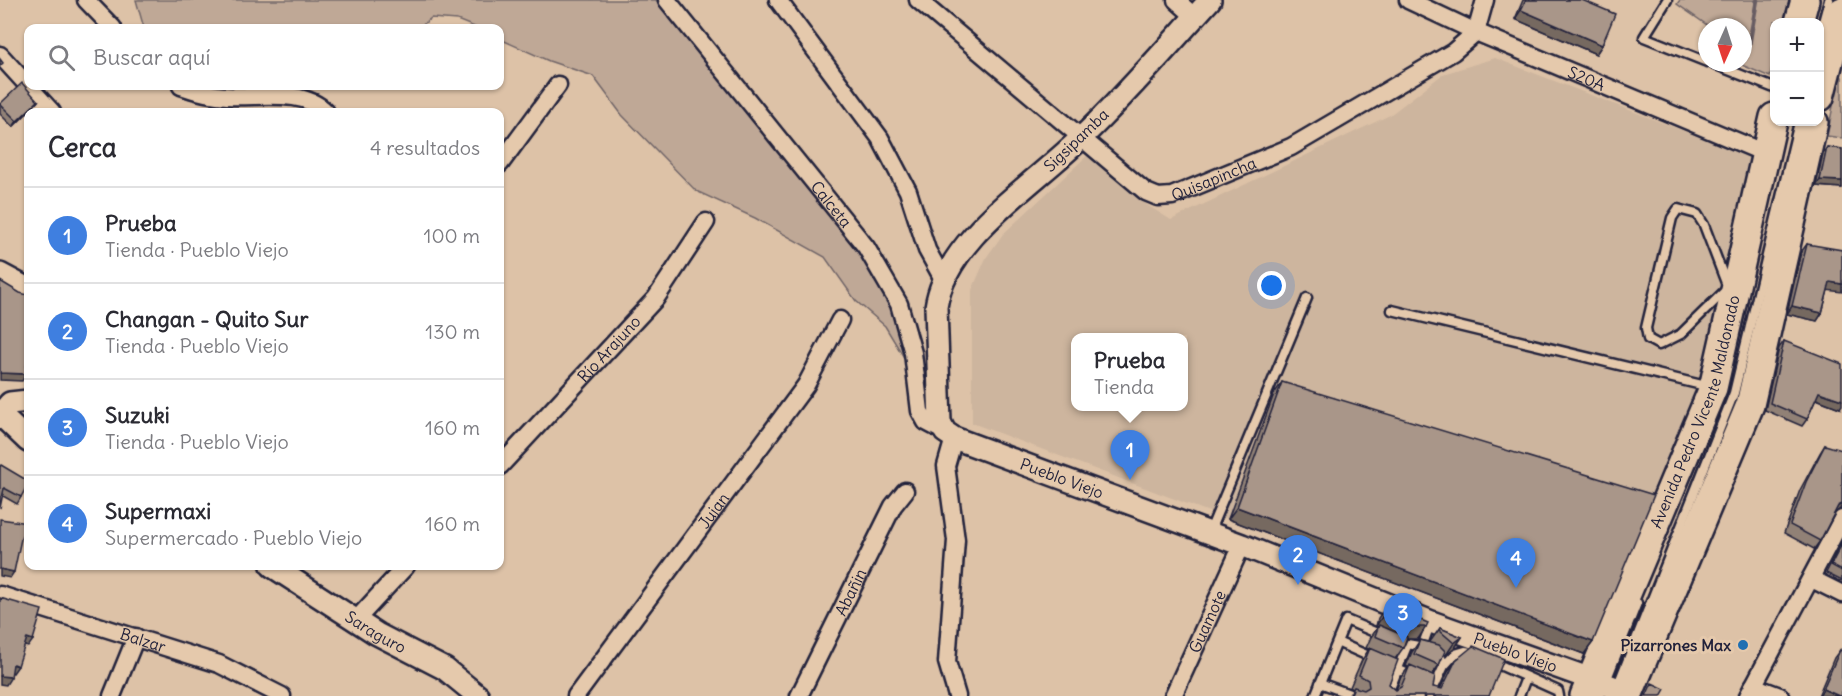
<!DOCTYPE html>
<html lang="es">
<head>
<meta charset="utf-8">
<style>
  body { margin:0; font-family:Delius,sans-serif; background:#f7f7f7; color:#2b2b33 }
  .controls { position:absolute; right:18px; top:18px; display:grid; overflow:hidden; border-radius:12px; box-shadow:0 2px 4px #0004 }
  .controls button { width:54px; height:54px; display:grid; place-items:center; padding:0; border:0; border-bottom:2px solid #e1e1e2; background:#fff; color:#2b2b33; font:30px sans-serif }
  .compass { position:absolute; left:1698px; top:18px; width:54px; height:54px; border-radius:50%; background:#fff; box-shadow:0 2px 4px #0004; rotate:183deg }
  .you { position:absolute; left:1272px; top:286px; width:21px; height:21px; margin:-15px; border:4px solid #fff; border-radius:50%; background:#1a73e8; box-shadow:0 0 0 9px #1a73e833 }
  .badge { display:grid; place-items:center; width:39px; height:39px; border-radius:50%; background:#0b8043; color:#fff; font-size:20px; font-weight:700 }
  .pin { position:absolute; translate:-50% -50px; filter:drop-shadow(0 2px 3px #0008) }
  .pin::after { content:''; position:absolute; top:32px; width:21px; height:18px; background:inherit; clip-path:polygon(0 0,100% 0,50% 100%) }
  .popup { position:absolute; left:1071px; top:333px; width:117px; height:78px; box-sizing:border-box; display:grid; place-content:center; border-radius:12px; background:#fff; filter:drop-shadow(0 2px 4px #0005); font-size:20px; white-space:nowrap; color:#7c7c81 }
  .popup b { font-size:22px; color:#2b2b33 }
  .popup::after { content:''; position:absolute; left:50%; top:100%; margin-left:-12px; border:12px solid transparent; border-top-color:#fff }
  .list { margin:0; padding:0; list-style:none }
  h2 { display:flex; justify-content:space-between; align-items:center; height:78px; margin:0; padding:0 24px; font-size:26px }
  h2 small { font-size:20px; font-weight:400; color:#7c7c81 }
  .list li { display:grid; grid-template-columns:39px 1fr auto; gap:18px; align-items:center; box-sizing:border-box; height:96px; padding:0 24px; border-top:2px solid #e1e1e2 }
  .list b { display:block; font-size:22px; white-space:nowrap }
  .list p { margin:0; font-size:20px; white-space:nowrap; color:#7c7c81 }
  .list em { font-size:20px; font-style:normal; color:#7c7c81 }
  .icon { flex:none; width:33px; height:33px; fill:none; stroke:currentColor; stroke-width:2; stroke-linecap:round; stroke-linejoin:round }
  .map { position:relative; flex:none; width:1842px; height:696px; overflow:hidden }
  .search { position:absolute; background:#fff; box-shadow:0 2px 4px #0004; left:24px; top:24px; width:480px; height:66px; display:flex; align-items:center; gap:15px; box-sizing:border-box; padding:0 21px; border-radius:12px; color:#7c7c81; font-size:22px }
  .panel { position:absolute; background:#fff; box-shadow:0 2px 4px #0004; left:24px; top:108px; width:480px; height:462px; border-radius:12px }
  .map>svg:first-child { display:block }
  .built { fill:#cdb59e; fill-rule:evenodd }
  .green { fill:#bfa896; stroke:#706568; stroke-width:1.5 }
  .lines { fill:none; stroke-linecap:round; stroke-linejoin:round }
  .stream { stroke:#675d63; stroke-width:4.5 }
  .service-casing { stroke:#22223b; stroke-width:13 }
  .minor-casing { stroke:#22223b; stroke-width:21 }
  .tertiary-casing { stroke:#22223b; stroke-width:26 }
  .primary-casing { stroke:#22223b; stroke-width:32 }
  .service { stroke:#e5c9ac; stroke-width:8 }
  .minor { stroke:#e5c9ac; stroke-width:16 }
  .tertiary { stroke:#e5c9ac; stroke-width:21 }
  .primary { stroke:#e5c9ac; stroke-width:27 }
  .wall { fill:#918176; stroke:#22223b; stroke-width:1.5 }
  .shaded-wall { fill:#766960; stroke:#22223b; stroke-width:1.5 }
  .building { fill:#a99689; stroke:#22223b; stroke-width:1.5 }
  .poi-dot { fill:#1f6fb2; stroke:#e5c9ac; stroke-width:2 }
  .labels { text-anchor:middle; stroke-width:6; stroke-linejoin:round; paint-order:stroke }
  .street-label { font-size:16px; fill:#22223b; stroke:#e5c9ac }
  .poi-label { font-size:16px; font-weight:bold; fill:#22223b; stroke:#e5c9ac; text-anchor:end }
</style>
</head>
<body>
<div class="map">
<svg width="1842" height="696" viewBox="0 0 1842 696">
  <rect width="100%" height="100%" fill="#ddc2a7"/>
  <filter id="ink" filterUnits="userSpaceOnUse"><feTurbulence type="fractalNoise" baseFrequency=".0167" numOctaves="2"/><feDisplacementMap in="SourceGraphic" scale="12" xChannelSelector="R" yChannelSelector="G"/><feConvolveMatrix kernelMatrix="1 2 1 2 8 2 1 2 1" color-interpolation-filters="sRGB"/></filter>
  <g filter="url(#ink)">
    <!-- built -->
    <path class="built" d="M1495 58 1766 163 1706 374 1651 509 1274 394 1228 519 972 423V290L986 258 1003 234 1090 153 1147 205 1171 220 1390 115 1443 74ZM1076 338H1184V406H1076Z"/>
    <!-- green -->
    <path class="green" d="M136 0H656L845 221 896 302 908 364 885 326 856 301 825 257 755 218 696 191 622 115 593 76 549 61 500 39V28H477L457 20 431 18 419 28H144Z
      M1680 0H1790L1783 22H1774V57L1770 77 1737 63H1743V27H1710L1677 4Z
      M1839 76 1842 77V138L1827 136Z"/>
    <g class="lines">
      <!-- stream -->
      <path class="stream" d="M1749 45 1757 0"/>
      <!-- service casing -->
      <g class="service-casing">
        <path id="service" d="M1667 0 1644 37 1707 62
          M1820 33 1829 0
          M1711 63 1774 88
          M1678 209 1697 214 1704 225 1728 288 1681 334 1659 345 1648 339 1646 328 1672 218Z
          M1392 310 1710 387
          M1209 533 1307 298
          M1396 641C1412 648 1440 642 1444 666
          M1422 647 1431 622
          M1373 658 1337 642 1346 620 1384 636
          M1493 662 1558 691 1559 696
          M1385 664 1434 685
          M1320 683 1355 696
          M1617 687 1734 393 1799 122
          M1315 696 1337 642
          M1387 696 1407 646
          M1430 696 1444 666 1455 654 1465 651 1476 653
          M1519 696 1526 678
          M1600 696 1637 603"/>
      </g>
      <!-- minor casing -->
      <g class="minor-casing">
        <g id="minor">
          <path d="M86 0 113 28"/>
          <path id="s1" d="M667 0 866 247 899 304 913 353 920 411 926 422 945 432"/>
          <path d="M778 0 880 138 908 191 927 250 943 279"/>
          <path id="s2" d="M918 0 1146 192 1158 197 1172 196 1291 147 1453 52 1476 32 1485 0"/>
          <path d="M1176 0 1195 17"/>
          <path id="s3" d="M1408 0 1476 32 1767 154"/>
          <path d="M0 55 52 112"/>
          <path d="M181 86C195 91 211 95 227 96 259 98 303 88 326 112"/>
          <path d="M500 164 558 85"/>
          <path d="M954 438 946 466 956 540 947 662 957 696"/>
          <path id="s4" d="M500 466 656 298 706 222"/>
          <path d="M1812 579 1842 594"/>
          <path id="s5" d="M0 595 219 664 282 696"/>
          <path d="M356 620 406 566"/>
          <path d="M1753 686 1780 696"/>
          <path d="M112 696 136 637"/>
          <path id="s6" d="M576 696 806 385 840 320"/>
          <path id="s7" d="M799 696 893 506 905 491"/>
          <path id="s8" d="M1173 696 1242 545"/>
          <path d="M1748 696 1842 519"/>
        </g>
      </g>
      <!-- tertiary casing -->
      <g class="tertiary-casing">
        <g id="tertiary">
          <path id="s9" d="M1210 0C1168 46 1127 94 1082 137 1035 184 946 238 936 307L940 422 945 432 954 438 1242 545 1434 623 1630 693"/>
          <path d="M0 274 28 289"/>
          <path d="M28 401 10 403 4 410V418L28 441"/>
          <path id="s10" d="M272 566 377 634 445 669 478 696"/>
        </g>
      </g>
      <!-- primary casing -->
      <g class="primary-casing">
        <g id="primary">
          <path d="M1799 22 1805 0"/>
          <path d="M1820 97 1842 11"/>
          <path id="s11" d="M1584 696 1713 388 1774 117"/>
          <path d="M1628 696 1750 405 1814 122"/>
        </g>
      </g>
      <!-- service -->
      <use href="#service" class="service"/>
      <!-- minor -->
      <use href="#minor" class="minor"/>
      <!-- tertiary -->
      <use href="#tertiary" class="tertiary"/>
      <!-- primary -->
      <use href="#primary" class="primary"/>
    </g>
    <!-- wall -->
    <path class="wall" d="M1523 0H1582L1602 45 1596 54 1515 19Z
      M38 101 33 107 13 127 0 114V104Z
      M1827 147 1842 149V188L1816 186 1823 153Z
      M1807 244 1828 290 1822 313 1817 321 1787 314 1801 252Z
      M1784 341 1840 408 1816 399 1807 419 1802 426 1765 410 1779 348Z
      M1282 382 1593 642 1584 654 1228 519 1274 394Z
      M1825 445 1840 509 1835 513 1820 541 1814 549 1784 533 1800 490 1820 453Z
      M0 467 21 497 17 504 3 496Z
      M1842 541V581L1826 573Z
      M1387 606 1418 639H1407L1403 648 1395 659 1389 684 1396 690 1401 677 1409 667 1406 666 1412 652 1420 640 1430 642 1440 628 1462 637 1454 649 1446 655 1444 653 1439 665 1432 675 1433 687 1440 689 1448 672 1456 660 1489 696H1348L1353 689 1350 687 1362 660 1369 649 1366 648 1371 637 1378 627 1376 626 1378 618Z
      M1840 650 1842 696H1818L1834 658Z"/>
    <!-- shaded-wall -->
    <path class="shaded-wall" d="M1521 10 1602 45 1596 54 1515 19Z
      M38 101 33 107 13 127 17 121Z
      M1820 180 1842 181V188L1816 186Z
      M1830 282 1842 284V292L1825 290Z
      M1792 306 1822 313 1817 321 1787 314Z
      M0 373 26 374 22 381 0 380Z
      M1819 392 1842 400V405L1840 408 1814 398Z
      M1842 504V506L1840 509 1833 514 1838 506Z
      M1237 507 1593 642 1584 654 1228 519Z
      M24 531H28L24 537H19Z
      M0 569 14 572 10 578 0 576Z
      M1384 614 1426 627 1418 639H1408L1376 626Z
      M1462 637 1454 649 1446 655 1454 643Z
      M27 638 33 640 28 647 21 645Z
      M13 664 18 666 13 673 8 671Z
      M0 676 11 677 6 685 0 684Z
      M1823 689 1839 696H1819Z"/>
    <!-- building -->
    <path class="building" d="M1526 0H1582L1615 14 1602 45 1521 10Z
      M0 59 3 63 0 66Z
      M22 83 38 101 17 121 0 104Z
      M1827 147 1842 149V181L1820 180Z
      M1807 244 1842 250V284L1830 282 1822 313 1792 306Z
      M0 281 20 293 28 295V345L26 374 0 373Z
      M1784 341 1842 364V400L1819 392 1807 419 1770 403Z
      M1282 382 1654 495 1593 642 1237 507Z
      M1825 445 1842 450V504L1838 506 1820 541 1790 525 1806 482Z
      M1 465 28 481V484L21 497 4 488 0 508V467Z
      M0 519 28 523V531H24L21 539 14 572 0 569Z
      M1842 544V571L1831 565Z
      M0 598 42 610 33 640 27 638 18 666 13 664 11 677 0 676Z
      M1387 606 1428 623 1426 627H1416L1384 614Z
      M1379 625 1407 637 1403 648 1375 636Z
      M1440 628 1462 637 1454 643 1439 630Z
      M1420 640 1439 645 1445 651 1439 665 1414 654Z
      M1473 646 1504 659 1489 696H1350L1354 687 1364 690 1369 687 1368 680 1359 675 1370 648 1398 660 1389 684 1396 690 1401 687 1410 665 1435 676 1433 687 1442 689 1456 660Z
      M1840 650 1842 651V696H1839L1823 689Z
      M1652 683 1665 689 1661 696H1646Z"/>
  </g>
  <!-- markers -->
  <circle class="poi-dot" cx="1743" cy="645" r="6"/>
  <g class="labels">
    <!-- street labels -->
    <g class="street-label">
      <text dy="6" stroke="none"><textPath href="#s3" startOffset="195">S20A</textPath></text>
      <text transform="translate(1076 140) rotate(-44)" y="6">Sigsipamba</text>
      <text dy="6" stroke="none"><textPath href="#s2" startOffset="370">Quisapincha</textPath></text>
      <text dy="6" stroke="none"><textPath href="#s1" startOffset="262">Calceta</textPath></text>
      <text dy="6" stroke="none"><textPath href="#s4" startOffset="160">Río Arajuno</textPath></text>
      <text dy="6" stroke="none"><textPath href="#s11" startOffset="306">Avenida Pedro Vicente Maldonado</textPath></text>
      <text dy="6" stroke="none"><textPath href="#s9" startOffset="668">Pueblo Viejo</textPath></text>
      <text dy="6" stroke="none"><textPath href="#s6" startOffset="231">Jujan</textPath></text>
      <text dy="6" stroke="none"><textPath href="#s7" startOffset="116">Abañin</textPath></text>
      <text dy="6" stroke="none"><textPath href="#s8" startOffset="82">Guamote</textPath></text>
      <text dy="6" stroke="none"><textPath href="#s10" startOffset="123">Saraguro</textPath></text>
      <text dy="6" stroke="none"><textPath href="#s5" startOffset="150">Balzar</textPath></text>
      <text dy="6" stroke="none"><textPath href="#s9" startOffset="1154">Pueblo Viejo</textPath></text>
    </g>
    <!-- poi labels -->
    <g class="poi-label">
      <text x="1731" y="651">Pizarrones Max</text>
    </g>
  </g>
</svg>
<div class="controls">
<button>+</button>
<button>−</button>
</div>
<svg class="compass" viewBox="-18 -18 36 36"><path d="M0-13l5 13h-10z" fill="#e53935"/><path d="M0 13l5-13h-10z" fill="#7c7c81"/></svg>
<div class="you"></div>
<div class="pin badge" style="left:1130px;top:480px;background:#3f7fe0">1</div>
<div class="popup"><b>Prueba</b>Tienda</div>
<div class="pin badge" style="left:1298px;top:585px;background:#3f7fe0">2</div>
<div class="pin badge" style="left:1403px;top:643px;background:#3f7fe0">3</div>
<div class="pin badge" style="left:1516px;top:588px;background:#3f7fe0">4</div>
<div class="search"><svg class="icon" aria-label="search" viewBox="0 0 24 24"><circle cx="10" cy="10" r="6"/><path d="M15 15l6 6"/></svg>Buscar aquí</div>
<section class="panel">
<h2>Cerca<small>4 resultados</small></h2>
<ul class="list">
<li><span class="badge" style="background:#3f7fe0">1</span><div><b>Prueba</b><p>Tienda · Pueblo Viejo</p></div><em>100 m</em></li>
<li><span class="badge" style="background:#3f7fe0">2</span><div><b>Changan - Quito Sur</b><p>Tienda · Pueblo Viejo</p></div><em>130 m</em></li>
<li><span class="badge" style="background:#3f7fe0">3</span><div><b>Suzuki</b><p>Tienda · Pueblo Viejo</p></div><em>160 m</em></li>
<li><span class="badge" style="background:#3f7fe0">4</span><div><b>Supermaxi</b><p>Supermercado · Pueblo Viejo</p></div><em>160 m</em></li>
</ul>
</section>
</div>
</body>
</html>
